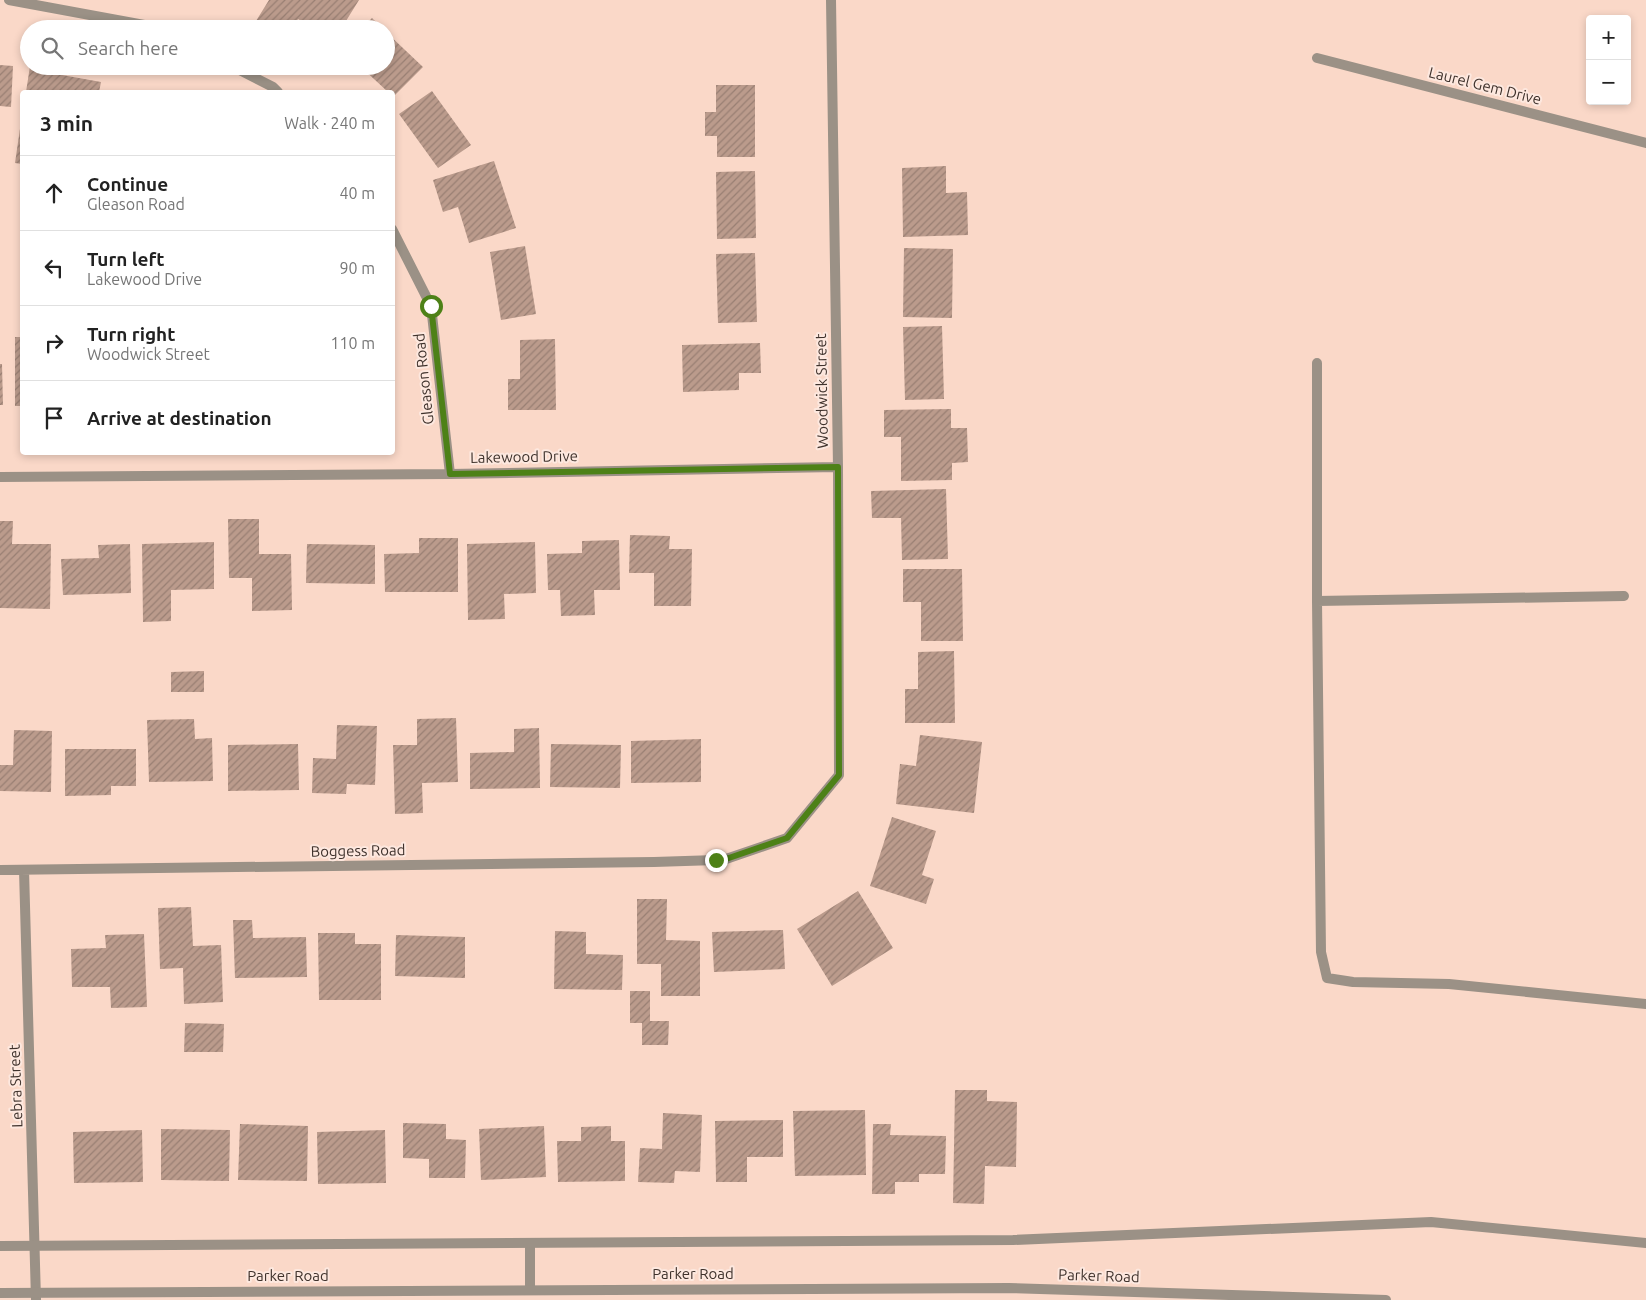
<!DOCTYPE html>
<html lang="en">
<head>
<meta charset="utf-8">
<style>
  body { margin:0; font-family:Ubuntu,sans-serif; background:#f6f6f6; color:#222 }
  .controls { position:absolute; right:15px; top:15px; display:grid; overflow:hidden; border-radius:5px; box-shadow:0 2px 8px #0003 }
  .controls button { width:45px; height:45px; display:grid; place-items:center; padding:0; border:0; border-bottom:1px solid #e0e0e0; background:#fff; color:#222; font:25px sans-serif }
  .stop { position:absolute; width:15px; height:15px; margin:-11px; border:4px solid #4d8117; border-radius:50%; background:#fff }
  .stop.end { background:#4d8117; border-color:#fff; box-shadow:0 1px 5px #0008 }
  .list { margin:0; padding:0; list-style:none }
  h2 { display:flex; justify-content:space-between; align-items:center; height:65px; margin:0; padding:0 20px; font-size:21px }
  h2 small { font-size:16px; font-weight:400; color:#767676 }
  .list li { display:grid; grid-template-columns:32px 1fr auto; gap:15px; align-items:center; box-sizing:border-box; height:75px; padding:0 20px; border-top:1px solid #e0e0e0 }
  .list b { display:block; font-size:19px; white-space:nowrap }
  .list p { margin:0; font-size:16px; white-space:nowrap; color:#767676 }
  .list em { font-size:16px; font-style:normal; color:#767676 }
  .icon { flex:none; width:28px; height:28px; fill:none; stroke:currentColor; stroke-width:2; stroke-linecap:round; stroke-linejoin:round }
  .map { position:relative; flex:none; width:1646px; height:1300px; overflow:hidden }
  .search { position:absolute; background:#fff; box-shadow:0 2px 8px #0003; left:20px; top:20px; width:375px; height:55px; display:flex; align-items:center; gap:12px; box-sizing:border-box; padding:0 18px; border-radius:28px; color:#767676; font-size:19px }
  .panel { position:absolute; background:#fff; box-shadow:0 2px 8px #0003; left:20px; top:90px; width:375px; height:365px; border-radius:5px }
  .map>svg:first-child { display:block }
  .building { fill:url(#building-hatch) }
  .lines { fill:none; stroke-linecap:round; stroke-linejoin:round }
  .service { stroke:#9b9186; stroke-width:10 }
  .minor { stroke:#9b9186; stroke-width:10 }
  .tertiary { stroke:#9b9186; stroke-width:10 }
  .route { stroke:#4d8117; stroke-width:6 }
  .labels { text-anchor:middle; stroke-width:4; stroke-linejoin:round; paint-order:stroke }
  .street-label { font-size:15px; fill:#3f322c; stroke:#fde8df }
</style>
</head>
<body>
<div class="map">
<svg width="1646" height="1300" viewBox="0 0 1646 1300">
  <defs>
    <pattern id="building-hatch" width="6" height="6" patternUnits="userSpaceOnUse" patternTransform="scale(1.25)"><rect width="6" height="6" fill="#bb9b8c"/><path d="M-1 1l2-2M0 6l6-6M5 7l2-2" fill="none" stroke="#997f73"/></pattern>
  </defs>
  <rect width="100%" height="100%" fill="#fad8c8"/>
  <!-- building -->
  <path class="building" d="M269 0H359L341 29H314L298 19 292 29H251Z
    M372 18 383 29H362Z
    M386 32 423 67 392 98V92H388L360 66H386Z
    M0 65 13 66 11 107 0 106Z
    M30 66H64L62 75 101 82 99 92H26Z
    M716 85H755V157H717V136H705V112H716Z
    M432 91 471 145 438 168 399 114Z
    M21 122 22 123V164L15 163Z
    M494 161 516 228 469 243 458 207 443 212 433 180Z
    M946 166V193L967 192 968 235 903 237 902 168Z
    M755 171 756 238 717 239 716 172Z
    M525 246 536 314 501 320 490 252Z
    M904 248 953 249 952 318 903 317Z
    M755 253 757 322 718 323 716 254Z
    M942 326 944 399 905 400 903 327Z
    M15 337H22V406H15Z
    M555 339 556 410H508V379H520V340Z
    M760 343 761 373H739V390L683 392 682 345Z
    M0 364H2L3 405H0Z
    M951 409V428H967L968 462 952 463V480L901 481V437H884V410Z
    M946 489 948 559 902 560 901 518H872L871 491Z
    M228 519H259V554H291L292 610 252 611V578H229Z
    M0 521H13L12 544H51L50 609 0 608Z
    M630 535 670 536 669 549H692L691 606H654V573H629Z
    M419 538H458V592H385L384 554 419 553Z
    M619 540 620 590H594L595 615 561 616 560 590H548L547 554 582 553V541Z
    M214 542V589L171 590V621L143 622 142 544Z
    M535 542 536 593 504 594 505 619 468 620 467 544Z
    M130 544 131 593 63 595 61 559 99 558 98 545Z
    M307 544 375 545V584L306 583Z
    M903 569H962L963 641H921V602H903Z
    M954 651 955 723H905V689H918V652Z
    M204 671V692H171V672Z
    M456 718 458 782 422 783 423 813 395 814 393 745H417V719Z
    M194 719 195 739 212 738 213 781 149 782 147 720Z
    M337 725 377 726 375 785 347 784 346 794 312 793 313 758 336 759Z
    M539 728 540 788 470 789V753L514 752V729Z
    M14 730 52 731 51 792 0 791V765H13Z
    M920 735 982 742 974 813 896 804 900 764 916 766Z
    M701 739V782L631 783V741Z
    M298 744 299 790 228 791V745Z
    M551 744 621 745 620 788 550 787Z
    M65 749H136V786H111V795L65 796Z
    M892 817 936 831 922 875 934 879 926 904 870 886Z
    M858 891 893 948 832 986 797 929Z
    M637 899H667L666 940 700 941V996H661V964H637Z
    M191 907 193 946 221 945 223 1002 184 1004 183 968 160 969 158 908Z
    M233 920H252L253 938 306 937 307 977 235 978Z
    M783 930 785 969 714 972 712 932Z
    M555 931 586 932V954L623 955 622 990 554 989Z
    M318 933H355V944H381V1000H319Z
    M144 934 147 1007 111 1008 110 987H72L71 949 106 948 105 935Z
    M396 935 465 937V978L395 976Z
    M630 991H650V1021H669L668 1045H642V1023H630Z
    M185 1023 224 1024 223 1052H184Z
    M955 1090H987V1101L1017 1102 1016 1167 985 1166 984 1204 953 1203Z
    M865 1110 866 1175 795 1176 793 1111Z
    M663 1113 702 1115 700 1172 675 1171 674 1183 638 1182 640 1148 662 1149Z
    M783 1120V1157H747V1182H716L715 1121Z
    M403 1123 446 1124V1139L466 1140 465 1178H429V1159L403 1158Z
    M240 1124 308 1126 307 1181 238 1180Z
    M873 1124H891L890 1135 946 1136 945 1174H919V1182H895V1194H872Z
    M544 1126 546 1177 481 1180 479 1129Z
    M611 1126V1141H625V1181L558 1182 557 1141H581V1127Z
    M161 1129 230 1130 229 1181 161 1180Z
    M142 1130 143 1182 74 1183 73 1132Z
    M385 1130 386 1183 318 1184 317 1132Z"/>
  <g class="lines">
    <!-- service -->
    <path class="service" d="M530 1243V1290"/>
    <!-- minor -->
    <path class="minor" d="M9 0 155 27 159 29
      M1317 58 1646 143
      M232 66 273 87 278 92
      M392 229 431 306 450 474
      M1317 363V601L1321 952 1327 978 1353 982 1449 984 1646 1004
      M0 477 450 474 838 467
      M1317 601 1624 596
      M0 870 654 862 716 860 726 859 787 838 839 775 838 467 831 0
      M24 870 36 1300"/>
    <!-- tertiary -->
    <path class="tertiary" d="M0 1246 1013 1240 1431 1222 1646 1243
      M0 1293 1009 1288 1386 1300"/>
  </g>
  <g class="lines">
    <!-- route -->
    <path class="route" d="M431 306 450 474 838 467 839 775 787 838 726 859 716 860"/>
  </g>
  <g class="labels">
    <!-- street labels -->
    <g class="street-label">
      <text transform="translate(1485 86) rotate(14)" y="5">Laurel Gem Drive</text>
      <text transform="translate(424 379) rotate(-96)" y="5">Gleason Road</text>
      <text transform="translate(822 391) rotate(-91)" y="5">Woodwick Street</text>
      <text transform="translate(524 457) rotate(-1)" y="5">Lakewood Drive</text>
      <text transform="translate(358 851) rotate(-1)" y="5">Boggess Road</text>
      <text transform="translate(16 1086) rotate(-92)" y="5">Lebra Street</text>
      <text x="693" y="1279">Parker Road</text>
      <text x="288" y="1281">Parker Road</text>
      <text transform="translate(1099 1276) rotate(2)" y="5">Parker Road</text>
    </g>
  </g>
</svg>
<div class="controls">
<button>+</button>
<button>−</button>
</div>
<div class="stop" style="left:431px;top:306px"></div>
<div class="stop end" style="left:716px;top:860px"></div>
<div class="search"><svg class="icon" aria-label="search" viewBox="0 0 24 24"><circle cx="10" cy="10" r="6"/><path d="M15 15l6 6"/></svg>Search here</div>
<section class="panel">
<h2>3 min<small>Walk · 240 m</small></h2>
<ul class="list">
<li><svg class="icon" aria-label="ahead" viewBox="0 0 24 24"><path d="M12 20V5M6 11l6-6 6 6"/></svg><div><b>Continue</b><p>Gleason Road</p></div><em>40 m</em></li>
<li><svg class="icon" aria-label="left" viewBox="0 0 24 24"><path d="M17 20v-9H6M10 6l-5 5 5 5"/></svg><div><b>Turn left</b><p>Lakewood Drive</p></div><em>90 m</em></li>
<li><svg class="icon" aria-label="right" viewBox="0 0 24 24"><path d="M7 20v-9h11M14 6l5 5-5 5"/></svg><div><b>Turn right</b><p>Woodwick Street</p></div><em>110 m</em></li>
<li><svg class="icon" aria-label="arrive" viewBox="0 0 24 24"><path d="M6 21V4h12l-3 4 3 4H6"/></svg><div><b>Arrive at destination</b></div></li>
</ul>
</section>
</div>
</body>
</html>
